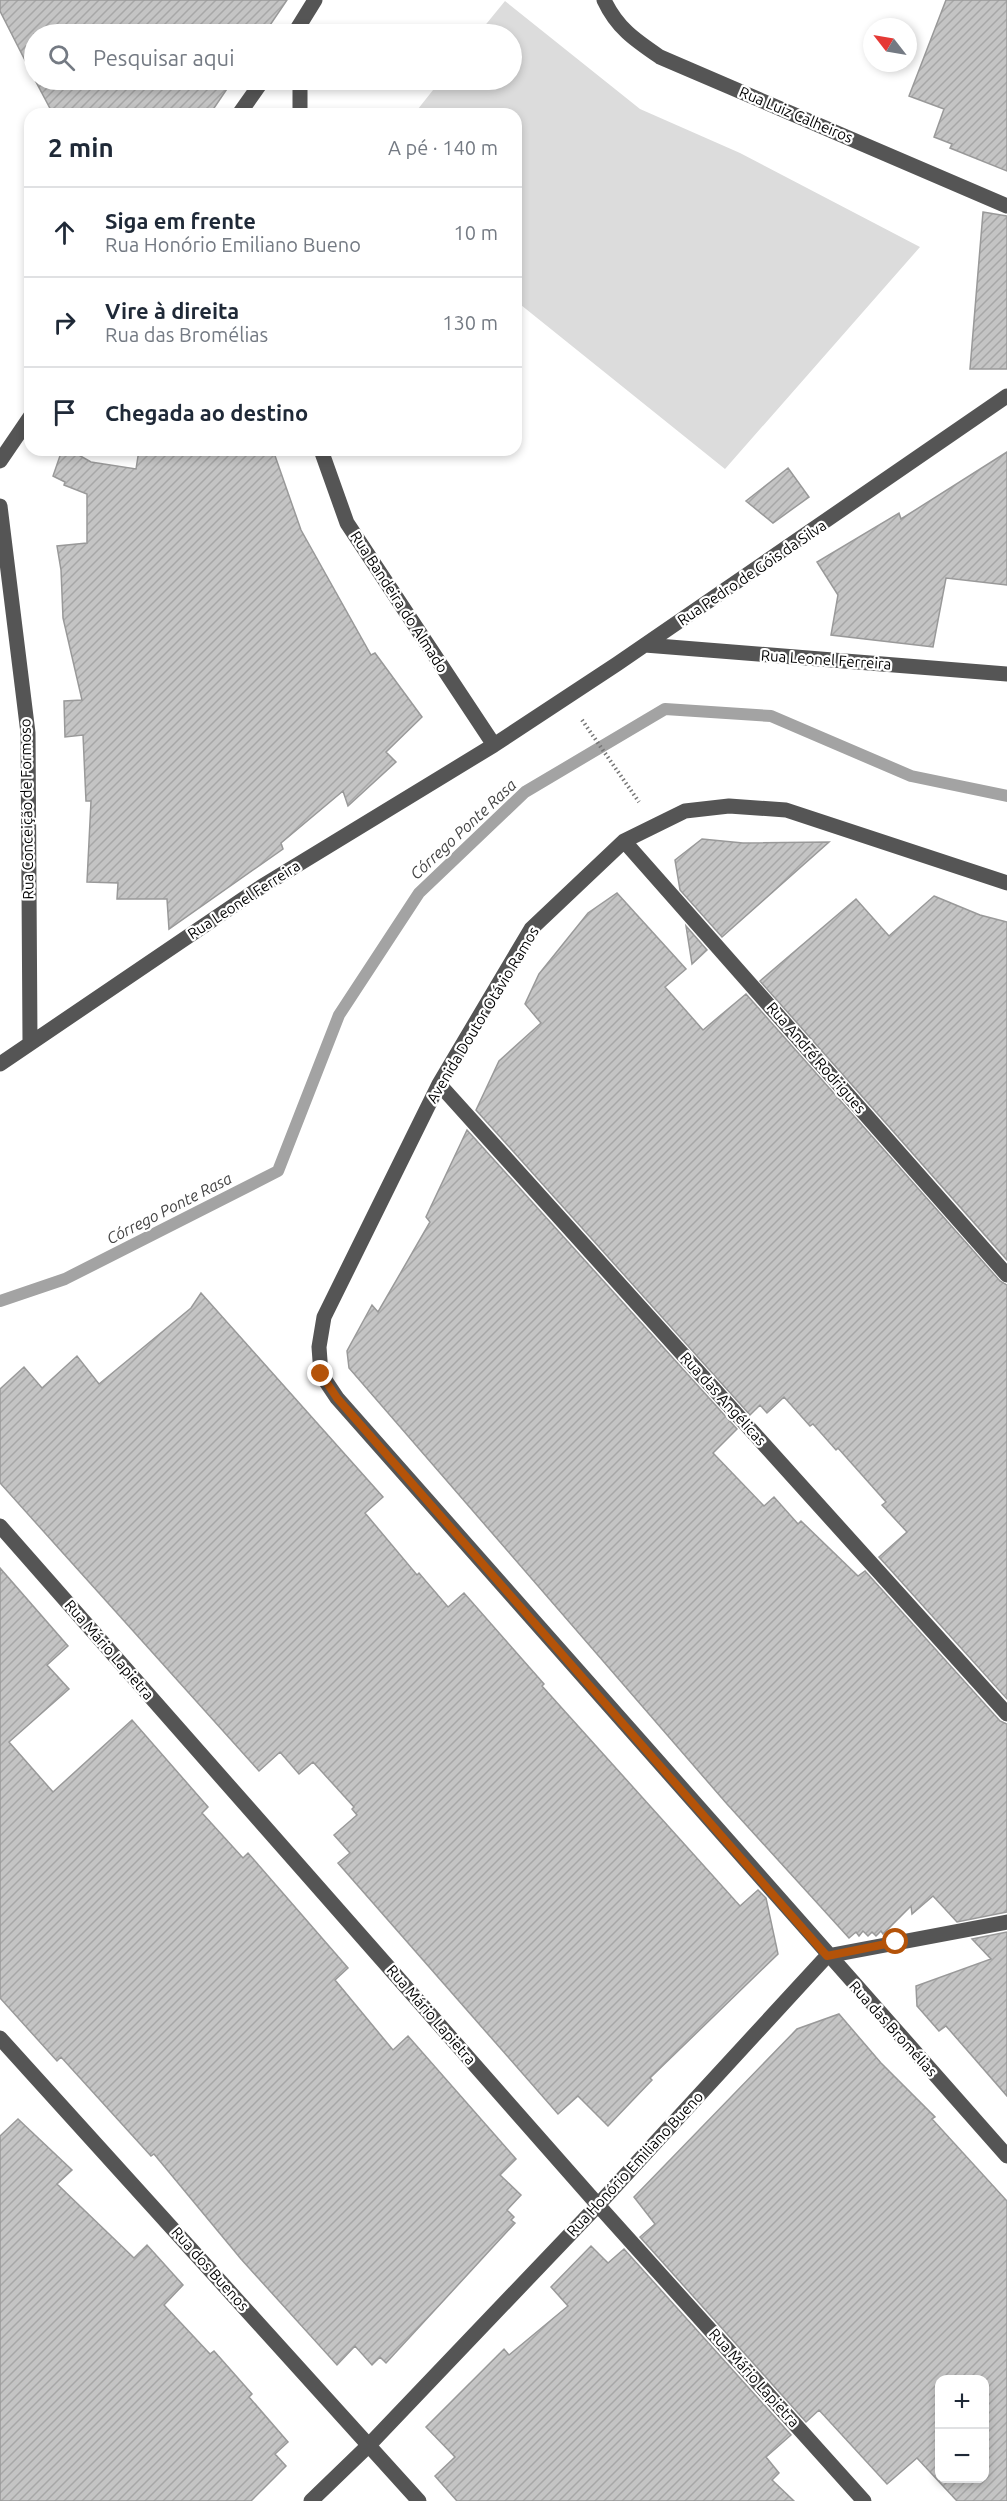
<!DOCTYPE html>
<html lang="pt">
<head>
<meta charset="utf-8">
<style>
  body { margin:0; font-family:Ubuntu,sans-serif; background:#f6f6f7; color:#1f2937 }
  .controls { position:absolute; right:18px; bottom:18px; display:grid; overflow:hidden; border-radius:12px; box-shadow:0 3px 9px #0003 }
  .controls button { width:54px; height:54px; display:grid; place-items:center; padding:0; border:0; border-bottom:2px solid #e0e1e3; background:#fff; color:#1f2937; font:30px sans-serif }
  .compass { position:absolute; left:863px; top:18px; width:54px; height:54px; border-radius:50%; background:#fff; box-shadow:0 3px 9px #0003; rotate:301deg }
  .stop { position:absolute; width:18px; height:18px; margin:-14px; border:4px solid #b45309; border-radius:50%; background:#fff }
  .stop.end { background:#b45309; border-color:#fff; box-shadow:0 2px 6px #0008 }
  .list { margin:0; padding:0; list-style:none }
  h2 { display:flex; justify-content:space-between; align-items:center; height:78px; margin:0; padding:0 24px; font-size:26px }
  h2 small { font-size:20px; font-weight:400; color:#747a83 }
  .list li { display:grid; grid-template-columns:39px 1fr auto; gap:18px; align-items:center; box-sizing:border-box; height:90px; padding:0 24px; border-top:2px solid #e0e1e3 }
  .list b { display:block; font-size:22px; white-space:nowrap }
  .list p { margin:0; font-size:20px; white-space:nowrap; color:#747a83 }
  .list em { font-size:20px; font-style:normal; color:#747a83 }
  .icon { flex:none; width:33px; height:33px; fill:none; stroke:currentColor; stroke-width:2; stroke-linecap:round; stroke-linejoin:round }
  .map { position:relative; flex:none; width:1007px; height:2501px; overflow:hidden }
  .search { position:absolute; background:#fff; box-shadow:0 3px 9px #0003; left:24px; top:24px; width:498px; height:66px; display:flex; align-items:center; gap:15px; box-sizing:border-box; padding:0 21px; border-radius:33px; color:#747a83; font-size:22px }
  .panel { position:absolute; background:#fff; box-shadow:0 3px 9px #0003; left:24px; top:108px; width:498px; height:348px; border-radius:18px }
  .map>svg:first-child { display:block }
  .green { fill:#dcdcdc }
  .lines { fill:none; stroke-linecap:round; stroke-linejoin:round }
  .stream { stroke:#a3a3a3; stroke-width:12 }
  .building { fill:url(#building-hatch); stroke:#999; stroke-width:1.5; fill-rule:evenodd }
  .path { stroke:#777; stroke-width:4; stroke-dasharray:1.5 3; stroke-linecap:butt }
  .minor { stroke:#555; stroke-width:15 }
  .route { stroke:#b45309; stroke-width:8 }
  .labels { text-anchor:middle; stroke-width:4.5; stroke-linejoin:round; paint-order:stroke }
  .street-label { font-size:15px; fill:#000; stroke:#fff }
  .water-label { font-size:16px; font-style:italic; fill:#444; stroke:#fff }
</style>
</head>
<body>
<div class="map">
<svg width="1007" height="2501" viewBox="0 0 1007 2501">
  <defs>
    <pattern id="building-hatch" width="6" height="6" patternUnits="userSpaceOnUse" patternTransform="scale(1.5)"><rect width="6" height="6" fill="#c4c4c4"/><path d="M-1 1l2-2M0 6l6-6M5 7l2-2" fill="none" stroke="#a7a7a7"/></pattern>
  </defs>
  <rect width="100%" height="100%" fill="#fff"/>
  <!-- green -->
  <path class="green" d="M505 1 640 109 740 153 920 247 725 469 516 301V114H414L441 80H512V34H478Z"/>
  <g class="lines">
    <!-- stream -->
    <path class="stream" d="M0 1301 65 1279 278 1171 339 1015 419 893 525 792 665 709 771 716 911 776 1007 796"/>
  </g>
  <!-- building -->
  <path class="building" d="M0 0H287L264 34H34V78L0 11Z
    M946 0H1007V171L950 148 952 144 934 137 944 109 909 96Z
    M35 80H233L210 114H53Z
    M983 212 1007 216V369H970Z
    M62 450H70L91 462 136 469 139 450H273L301 530 371 655 375 653 422 717 386 752 396 762 348 806 343 791 281 843 283 849 169 929 167 899H117L118 883 87 882 91 801H86L83 735 65 737 64 701 82 700 63 618 61 570 57 546 87 543V494L64 485 65 482 53 476Z
    M1007 452V585L946 578 933 647 831 635 838 595 817 562 899 513 901 519Z
    M788 468 809 497 773 523 746 501Z
    M702 839 743 843 829 842 722 937 680 890 675 860Z
    M617 893 686 969 665 987 703 1030 746 994 1000 1281 1007 1285V1699L879 1557 907 1532 882 1505 886 1502 838 1448 836 1450 813 1424 810 1426 784 1397 767 1413 760 1405 750 1415 476 1110 499 1061 541 1023 525 1004 539 974 588 913Z
    M934 896 980 915 1007 922V1260L760 981 856 899 889 936Z
    M686 926 707 950 692 964Z
    M467 1130 737 1429 713 1453 764 1506 774 1497 798 1524 801 1521 858 1576 865 1571 1000 1721 1007 1724V1912L957 1922 933 1896 912 1914 911 1906 883 1934 881 1931 876 1936 872 1932 868 1936 863 1931 859 1936 856 1932 849 1938 727 1804 349 1368 347 1351 372 1305 378 1312 430 1222 426 1217Z
    M201 1293 383 1497 365 1513 417 1575 419 1573 448 1607 464 1593 544 1684 542 1686 740 1906 758 1890 766 1898 778 1954 650 2078 652 2080 608 2126 578 2096 558 2114 338 1863 350 1853 334 1835 357 1815 352 1809 354 1807 313 1762 299 1774 280 1752 259 1771 0 1483V1389L24 1367 42 1388 77 1356 99 1384 191 1308Z
    M0 1568 68 1646 47 1665 69 1689 9 1742 53 1792 132 1720 208 1807 202 1813 243 1858 248 1853 348 1968 335 1980 393 2050 408 2036 516 2159 500 2175 521 2195 507 2210 514 2217 511 2220 515 2223 386 2363 380 2357 372 2365 355 2346 337 2365 241 2259 154 2154 151 2156 61 2057 57 2061 0 1998Z
    M1007 1932V2096L946 2026 939 2031 917 2006 916 1986 991 1959 972 1939Z
    M839 2014 881 2063 935 2117 932 2119 1007 2201V2501H957L917 2458 887 2484 819 2410 806 2422 640 2237 655 2224 634 2197 797 2029ZM939 2379H984V2478H939Z
    M18 2119 72 2170 57 2184 134 2258 147 2245 183 2285 164 2305 210 2354 214 2351 252 2394 249 2397 288 2442 275 2454 286 2466 251 2501H0V2136Z
    M591 2246 608 2263 624 2249 791 2435 766 2457 779 2473 772 2480 794 2501H457L435 2476 455 2457 426 2427 504 2349 509 2355 568 2306 551 2287Z"/>
  <g class="lines">
    <!-- path -->
    <path class="path" d="M582 720 639 802"/>
    <!-- minor -->
    <path class="minor" d="M604 0C617 28 635 40 660 57L1007 206
      M294 34 315 0
      M239 114 263 80
      M300 114V80
      M321 450 347 523 494 745
      M0 461 30 417
      M0 506 28 733 30 1042
      M645 645 1007 674
      M624 841 1007 1275
      M1007 883 786 810 729 806 685 811 624 841 531 929 439 1084 324 1317 319 1347 321 1374 337 1398 1007 2156
      M0 1064 261 887 494 745 617 664 1007 396
      M439 1084 1007 1714
      M0 1526 598 2205 864 2501
      M0 2038 419 2501
      M311 2501 369 2445 598 2205 827 1956 1007 1922"/>
  </g>
  <g class="lines">
    <!-- route -->
    <path class="route" d="M321 1374 337 1398 827 1956 896 1942"/>
  </g>
  <g class="labels">
    <!-- street labels -->
    <g class="street-label">
      <text transform="translate(796 115) rotate(23)" y="5">Rua Luiz Calheiros</text>
      <text transform="translate(752 573) rotate(-34)" y="5">Rua Pedro de Góis da Silva</text>
      <text transform="translate(399 602) rotate(57)" y="5">Rua Bandeira do Almado</text>
      <text transform="translate(826 660) rotate(4)" y="5">Rua Leonel Ferreira</text>
      <text transform="translate(27 809) rotate(-91)" y="5">Rua Conceição de Formoso</text>
      <text transform="translate(244 900) rotate(-33)" y="5">Rua Leonel Ferreira</text>
      <text transform="translate(483 1015) rotate(-59)" y="5">Avenida Doutor Otávio Ramos</text>
      <text transform="translate(816 1058) rotate(49)" y="5">Rua André Rodrigues</text>
      <text transform="translate(723 1399) rotate(48)" y="5">Rua das Angélicas</text>
      <text transform="translate(109 1650) rotate(49)" y="5">Rua Mário Lapietra</text>
      <text transform="translate(431 2015) rotate(49)" y="5">Rua Mário Lapietra</text>
      <text transform="translate(893 2029) rotate(48)" y="5">Rua das Bromélias</text>
      <text transform="translate(635 2164) rotate(-47)" y="5">Rua Honório Emiliano Bueno</text>
      <text transform="translate(210 2269) rotate(48)" y="5">Rua dos Buenos</text>
      <text transform="translate(754 2378) rotate(48)" y="5">Rua Mário Lapietra</text>
    </g>
    <!-- water labels -->
    <g class="water-label">
      <text transform="translate(463 829) rotate(-43)" y="6">Córrego Ponte Rasa</text>
      <text transform="translate(169 1208) rotate(-27)" y="6">Córrego Ponte Rasa</text>
    </g>
  </g>
</svg>
<div class="controls">
<button>+</button>
<button>−</button>
</div>
<svg class="compass" viewBox="-18 -18 36 36"><path d="M0-13l5 13h-10z" fill="#e53935"/><path d="M0 13l5-13h-10z" fill="#747a83"/></svg>
<div class="stop" style="left:896px;top:1942px"></div>
<div class="stop end" style="left:321px;top:1374px"></div>
<div class="search"><svg class="icon" aria-label="search" viewBox="0 0 24 24"><circle cx="10" cy="10" r="6"/><path d="M15 15l6 6"/></svg>Pesquisar aqui</div>
<section class="panel">
<h2>2 min<small>A pé · 140 m</small></h2>
<ul class="list">
<li><svg class="icon" aria-label="ahead" viewBox="0 0 24 24"><path d="M12 20V5M6 11l6-6 6 6"/></svg><div><b>Siga em frente</b><p>Rua Honório Emiliano Bueno</p></div><em>10 m</em></li>
<li><svg class="icon" aria-label="right" viewBox="0 0 24 24"><path d="M7 20v-9h11M14 6l5 5-5 5"/></svg><div><b>Vire à direita</b><p>Rua das Bromélias</p></div><em>130 m</em></li>
<li><svg class="icon" aria-label="arrive" viewBox="0 0 24 24"><path d="M6 21V4h12l-3 4 3 4H6"/></svg><div><b>Chegada ao destino</b></div></li>
</ul>
</section>
</div>
</body>
</html>
